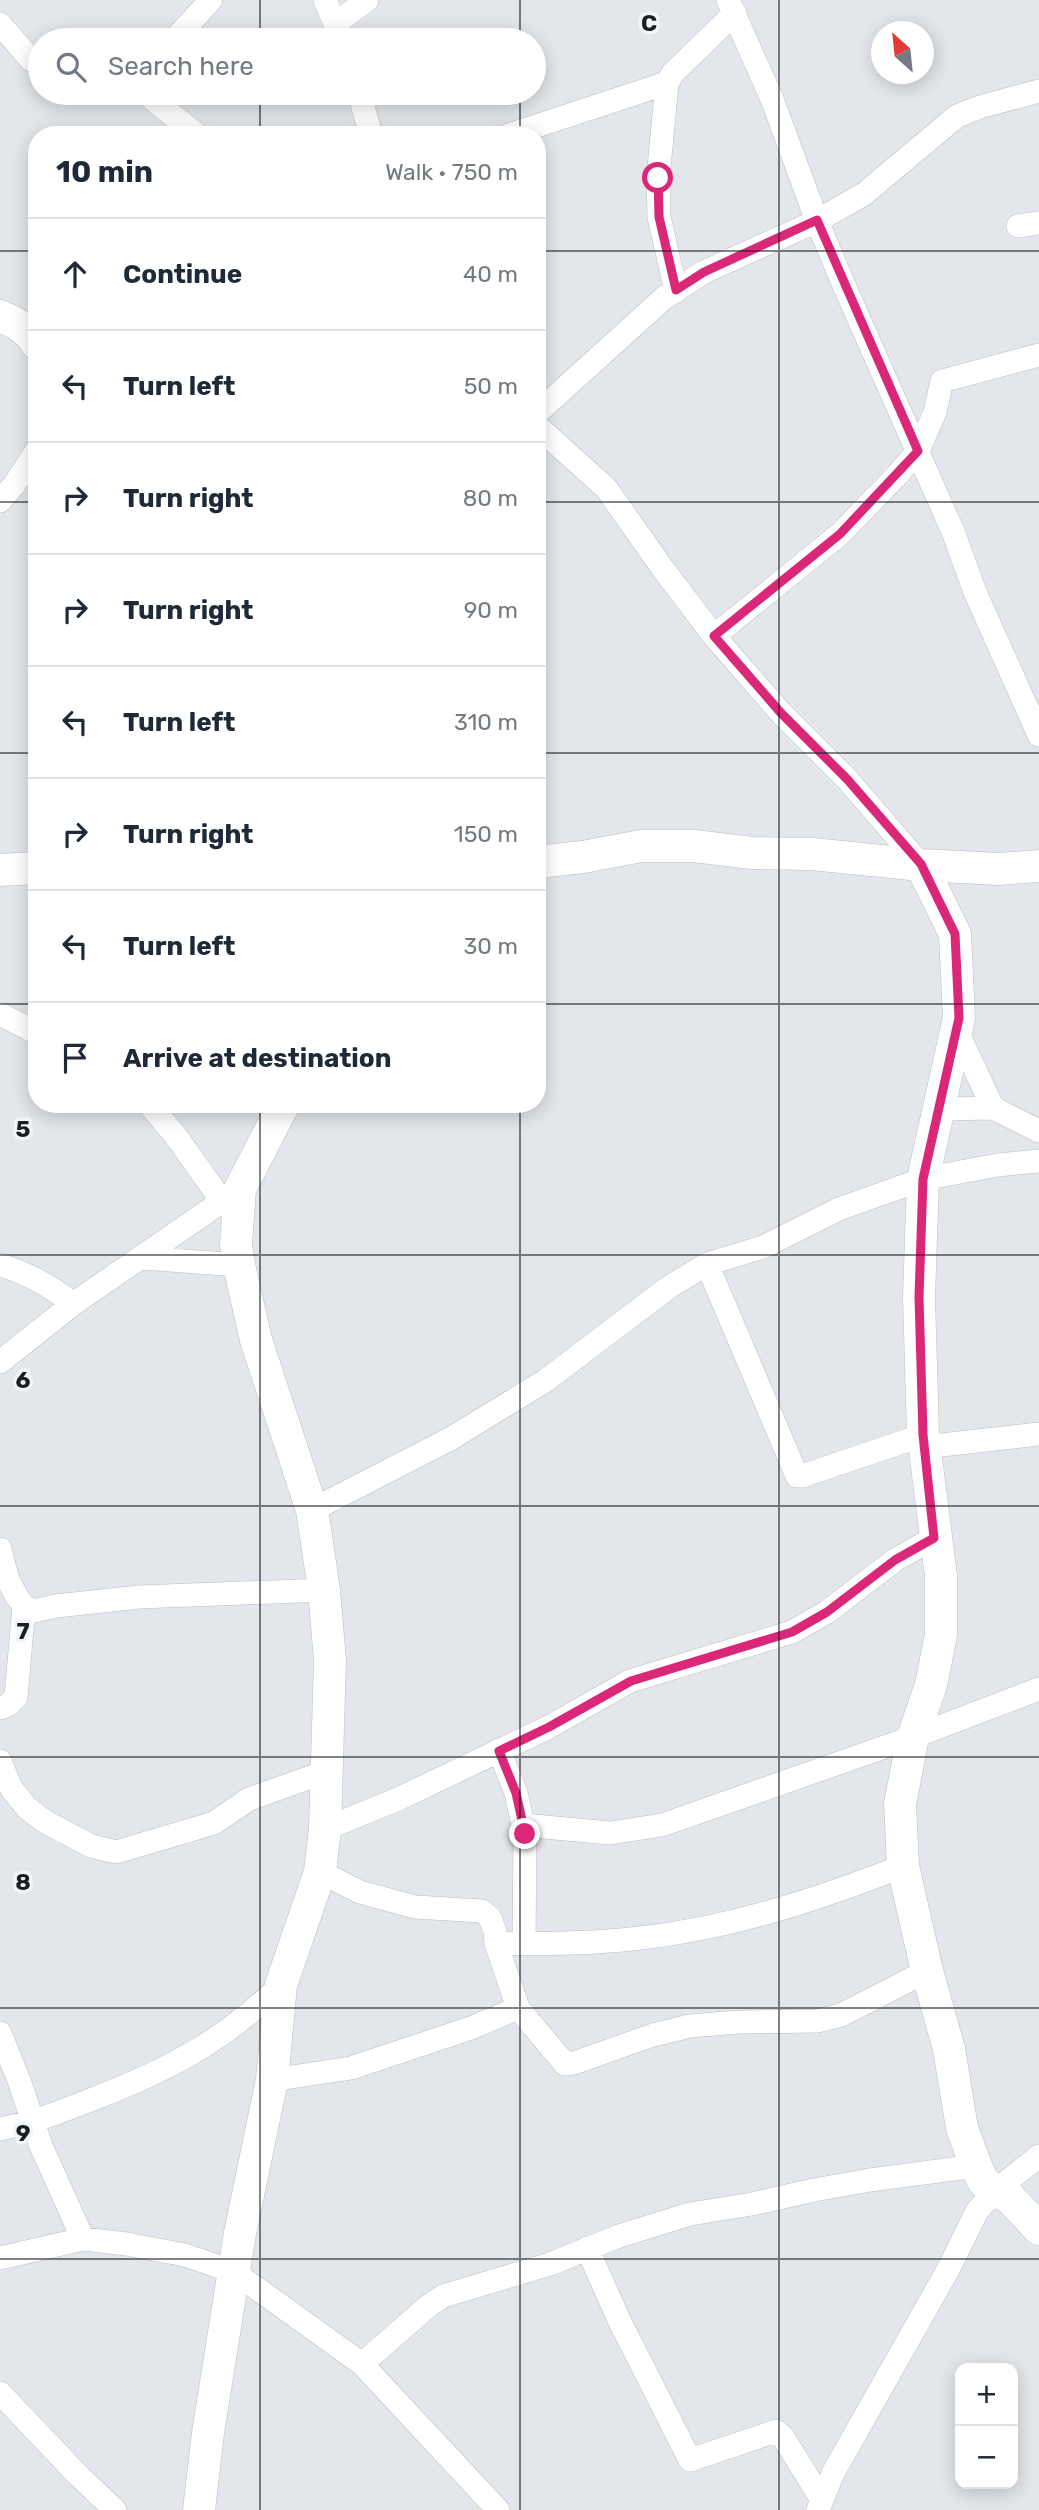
<!DOCTYPE html>
<html lang="en">
<head>
<meta charset="utf-8">
<style>
  body { margin:0; font-family:Rubik,sans-serif; background:#f2f2f3; color:#1f2937 }
  .controls { position:absolute; right:21px; bottom:21px; display:grid; overflow:hidden; border-radius:14px; box-shadow:0 4px 18px #0003 }
  .controls button { width:63px; height:63px; display:grid; place-items:center; padding:0; border:0; border-bottom:2px solid #e0e1e3; background:#fff; color:#1f2937; font:35px sans-serif }
  .compass { position:absolute; left:871px; top:21px; width:63px; height:63px; border-radius:50%; background:#fff; box-shadow:0 4px 18px #0003; rotate:333deg }
  .stop { position:absolute; width:21px; height:21px; margin:-16px; border:5px solid #db2777; border-radius:50%; background:#fff }
  .stop.end { background:#db2777; border-color:#fff; box-shadow:0 2px 7px #0008 }
  .list { margin:0; padding:0; list-style:none }
  h2 { display:flex; justify-content:space-between; align-items:center; height:91px; margin:0; padding:0 28px; font-size:30px }
  h2 small { font-size:23px; font-weight:400; color:#747a83 }
  .list li { display:grid; grid-template-columns:46px 1fr auto; gap:21px; align-items:center; box-sizing:border-box; height:112px; padding:0 28px; border-top:2px solid #e0e1e3 }
  .list b { display:block; font-size:26px; white-space:nowrap }
  .list em { font-size:23px; font-style:normal; color:#747a83 }
  .icon { flex:none; width:38px; height:38px; fill:none; stroke:currentColor; stroke-width:2; stroke-linecap:round; stroke-linejoin:round }
  .map { position:relative; flex:none; width:1039px; height:2510px; overflow:hidden }
  .search { position:absolute; background:#fff; box-shadow:0 4px 18px #0003; left:28px; top:28px; width:518px; height:77px; display:flex; align-items:center; gap:18px; box-sizing:border-box; padding:0 24px; border-radius:38px; color:#747a83; font-size:26px }
  .panel { position:absolute; background:#fff; box-shadow:0 4px 18px #0003; left:28px; top:126px; width:518px; height:987px; border-radius:28px }
  .map>svg:first-child { display:block }
  .lines { fill:none; stroke-linecap:round; stroke-linejoin:round }
  .street-casing { stroke:#bbbec2; stroke-width:24 }
  .secondary-casing { stroke:#bbbec2; stroke-width:33 }
  .street { stroke:#fff; stroke-width:23 }
  .secondary { stroke:#fff; stroke-width:32 }
  .route { stroke:#db2777; stroke-width:9 }
  .grid { fill:none; stroke:#1c1d1f; stroke-width:2; stroke-opacity:0.55 }
  .grid-label { font-size:23px; text-anchor:middle; font-weight:bold; fill:#1c1d1f; stroke:#f1f4f8; stroke-width:7; stroke-linejoin:round; paint-order:stroke }
</style>
</head>
<body>
<div class="map">
<svg width="1039" height="2510" viewBox="0 0 1039 2510">
  <rect width="100%" height="100%" fill="#e3e6ea"/>
  <g class="lines">
    <!-- street casing -->
    <g class="street-casing">
      <path id="street" d="M325 0 335 24
        M728 0 772 99 817 221 843 283 954 534 975 592 1039 735
        M0 24 31 60 40 61
        M174 40 211 0
        M342 40 335 24 367 0
        M145 93 197 135
        M359 93 371 135
        M509 135 667 83
        M1018 226 1039 223
        M676 291 659 217 658 178 667 83 673 73 735 13
        M537 413 664 298 704 272 817 221 864 194 957 116 980 107 1039 91
        M537 426 606 488 663 569 714 636 781 713 847 779 921 865
        M0 501 14 485 37 450
        M714 636 840 534 899 473 918 451 935 412 942 381 1039 355
        M0 1014 37 1033
        M957 1031 993 1108
        M149 1104 175 1135 222 1201
        M940 1109 993 1108 1039 1131
        M142 1258 239 1265
        M707 1264 797 1476H802L923 1435
        M0 1265C27 1273 51 1286 73 1304
        M0 1362 73 1304 240 1189
        M924 1447 1039 1434
        M312 1510 450 1439 545 1381 669 1287 707 1264 763 1247 839 1209 923 1179 998 1165 1039 1161
        M0 1549 8 1580 17 1597 24 1606 34 1611 56 1606 139 1597 324 1590
        M0 1708 8 1705 16 1697 24 1606
        M499 1750 516 1793 525 1834 524 1943
        M0 1761 11 1788 27 1808 44 1821 91 1846 116 1852 214 1823 249 1799 328 1771
        M523 1825 610 1833 662 1825 913 1737 1039 1689
        M325 1829 398 1799 549 1727 630 1681 792 1632 827 1612 895 1560 934 1538
        M320 1872 360 1892 415 1907 482 1911 490 1918 495 1931 496 1943 518 2008 565 2064 574 2063 653 2035 690 2026 739 2022 817 2021 841 2015 927 1971
        M496 1943C543 1944 593 1944 640 1938 731 1928 819 1899 903 1866
        M0 2033 20 2083 41 2146 83 2239
        M272 2080 351 2068 471 2028 518 2008
        M0 2129C33 2123 62 2111 93 2099 168 2070 222 2042 281 1985
        M587 2248 620 2322 690 2460 776 2431 783 2437 822 2500
        M0 2258 83 2239 127 2244 185 2255 234 2272 362 2364 498 2510
        M362 2364 427 2307 443 2296 550 2264 619 2236 690 2214 752 2204 814 2190 870 2180 976 2166
        M0 2393 78 2475 115 2510
        M818 2510 833 2473 949 2268 977 2211 995 2191 1039 2156"/>
    </g>
    <!-- secondary casing -->
    <g class="secondary-casing">
      <path id="secondary" d="M0 316C15 322 28 329 37 344
        M537 862 583 857 641 846H694L752 853 812 854 921 865 999 869 1039 866
        M921 865 955 934 959 1018 923 1179 919 1297 923 1435 941 1576V1635L931 1685 913 1737 900 1804 903 1866 927 1971 949 2049 962 2128 976 2166 983 2181 995 2191 1009 2197 1039 2229
        M0 870 37 868
        M199 2510 208 2433 240 2233 272 2080 281 1985 320 1872 325 1829 330 1660 324 1590 312 1510 256 1340 239 1265 236 1244 240 1189 284 1104"/>
    </g>
    <!-- street -->
    <use href="#street" class="street"/>
    <!-- secondary -->
    <use href="#secondary" class="secondary"/>
  </g>
  <g class="lines">
    <!-- route -->
    <path class="route" d="M525 1834 516 1793 499 1751 549 1727 631 1681 792 1632 827 1612 895 1560 934 1538 923 1435 919 1297 923 1179 959 1018 955 934 921 864 847 779 781 713 714 636 840 534 918 451 817 220 704 272 676 290 659 217 658 178"/>
  </g>
  <!-- grid -->
  <path class="grid" d="M260 0V40M520 0V40M779 0V2510M260 93V135M520 93V135M0 251H37M537 251H1039M0 502H37M537 502H1039M0 753H37M537 753H1039M0 1004H37M537 1004H1039M260 1104V2510M520 1104V2510M0 1255H1039M0 1506H1039M0 1757H1039M0 2008H1039M0 2259H1039"/>
  <g class="grid-label">
    <text x="649" y="31">C</text>
    <text x="23" y="1137">5</text>
    <text x="23" y="1388">6</text>
    <text x="23" y="1639">7</text>
    <text x="23" y="1890">8</text>
    <text x="23" y="2141">9</text>
  </g>
</svg>
<div class="controls">
<button>+</button>
<button>−</button>
</div>
<svg class="compass" viewBox="-18 -18 36 36"><path d="M0-13l5 13h-10z" fill="#e53935"/><path d="M0 13l5-13h-10z" fill="#747a83"/></svg>
<div class="stop" style="left:658px;top:178px"></div>
<div class="stop end" style="left:525px;top:1834px"></div>
<div class="search"><svg class="icon" aria-label="search" viewBox="0 0 24 24"><circle cx="10" cy="10" r="6"/><path d="M15 15l6 6"/></svg>Search here</div>
<section class="panel">
<h2>10 min<small>Walk · 750 m</small></h2>
<ul class="list">
<li><svg class="icon" aria-label="ahead" viewBox="0 0 24 24"><path d="M12 20V5M6 11l6-6 6 6"/></svg><div><b>Continue</b></div><em>40 m</em></li>
<li><svg class="icon" aria-label="left" viewBox="0 0 24 24"><path d="M17 20v-9H6M10 6l-5 5 5 5"/></svg><div><b>Turn left</b></div><em>50 m</em></li>
<li><svg class="icon" aria-label="right" viewBox="0 0 24 24"><path d="M7 20v-9h11M14 6l5 5-5 5"/></svg><div><b>Turn right</b></div><em>80 m</em></li>
<li><svg class="icon" aria-label="right" viewBox="0 0 24 24"><path d="M7 20v-9h11M14 6l5 5-5 5"/></svg><div><b>Turn right</b></div><em>90 m</em></li>
<li><svg class="icon" aria-label="left" viewBox="0 0 24 24"><path d="M17 20v-9H6M10 6l-5 5 5 5"/></svg><div><b>Turn left</b></div><em>310 m</em></li>
<li><svg class="icon" aria-label="right" viewBox="0 0 24 24"><path d="M7 20v-9h11M14 6l5 5-5 5"/></svg><div><b>Turn right</b></div><em>150 m</em></li>
<li><svg class="icon" aria-label="left" viewBox="0 0 24 24"><path d="M17 20v-9H6M10 6l-5 5 5 5"/></svg><div><b>Turn left</b></div><em>30 m</em></li>
<li><svg class="icon" aria-label="arrive" viewBox="0 0 24 24"><path d="M6 21V4h12l-3 4 3 4H6"/></svg><div><b>Arrive at destination</b></div></li>
</ul>
</section>
</div>
</body>
</html>
